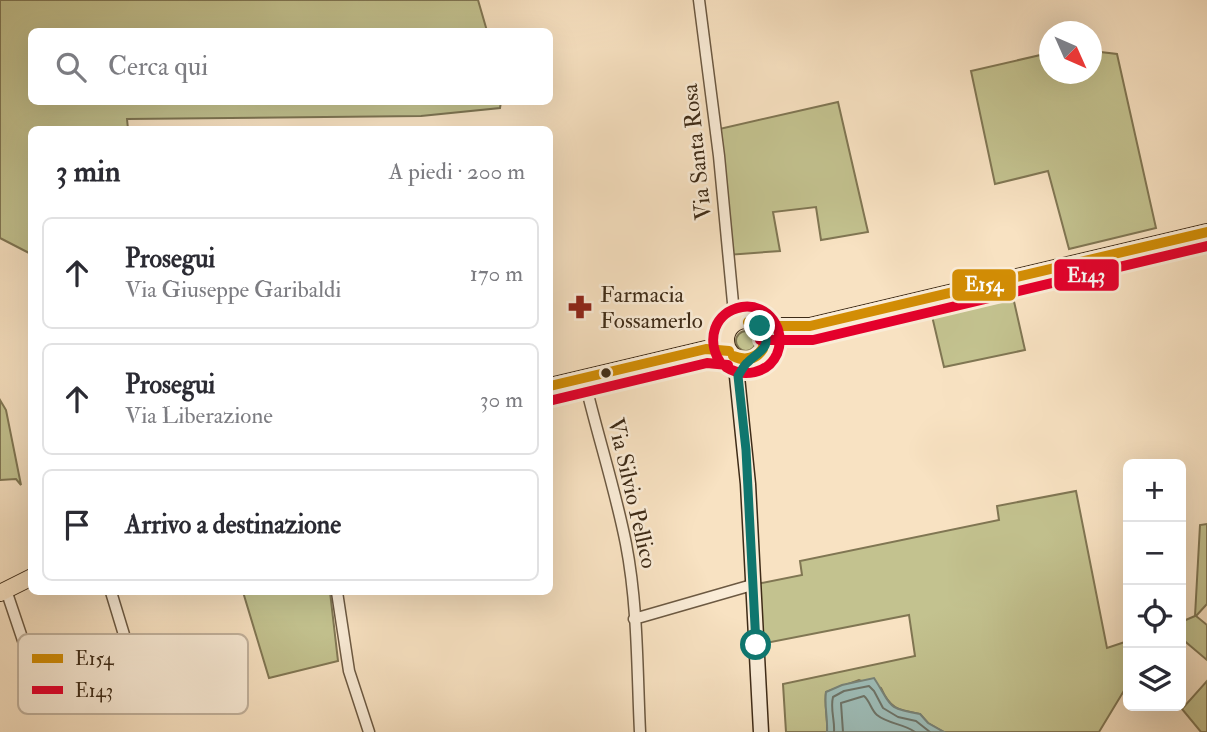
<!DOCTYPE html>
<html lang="it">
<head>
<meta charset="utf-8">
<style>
  body { margin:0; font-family:"IM FELL Double Pica",serif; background:#f2f2f3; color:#2b2b33 }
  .controls { position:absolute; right:21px; bottom:21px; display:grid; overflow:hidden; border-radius:10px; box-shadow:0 7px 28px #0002 }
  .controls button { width:63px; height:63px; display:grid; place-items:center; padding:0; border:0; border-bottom:2px solid #e1e1e2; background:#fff; color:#2b2b33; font:35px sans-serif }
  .compass { position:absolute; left:1039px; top:21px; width:63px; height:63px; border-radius:50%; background:#fff; box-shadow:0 7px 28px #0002; rotate:135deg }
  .stop { position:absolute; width:21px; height:21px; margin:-16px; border:5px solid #0f766e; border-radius:50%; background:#fff }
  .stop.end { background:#0f766e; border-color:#fff; box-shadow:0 2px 7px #0008 }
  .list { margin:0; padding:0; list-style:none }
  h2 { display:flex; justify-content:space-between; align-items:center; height:91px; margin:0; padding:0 28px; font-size:30px }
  h2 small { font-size:23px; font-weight:400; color:#7c7c81 }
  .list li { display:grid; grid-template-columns:46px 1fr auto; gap:21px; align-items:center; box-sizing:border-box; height:112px; margin:0 14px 14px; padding:0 14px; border:2px solid #e1e1e2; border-radius:10px }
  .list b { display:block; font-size:26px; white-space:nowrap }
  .list p { margin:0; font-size:23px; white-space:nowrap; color:#7c7c81 }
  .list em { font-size:23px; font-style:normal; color:#7c7c81 }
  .icon { flex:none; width:38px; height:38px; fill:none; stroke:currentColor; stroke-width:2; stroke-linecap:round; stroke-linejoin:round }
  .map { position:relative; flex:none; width:1207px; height:732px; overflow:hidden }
  .search { position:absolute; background:#fff; box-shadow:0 7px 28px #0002; left:28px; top:28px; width:525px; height:77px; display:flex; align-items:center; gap:18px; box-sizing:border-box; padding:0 24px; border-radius:10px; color:#7c7c81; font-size:26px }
  .panel { position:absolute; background:#fff; box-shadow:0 7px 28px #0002; left:28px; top:126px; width:525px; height:469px; border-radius:10px }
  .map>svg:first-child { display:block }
  .green { fill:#c3c28f; stroke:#807653; stroke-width:2 }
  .water { fill:#9ebdb8; stroke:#788378; stroke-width:2 }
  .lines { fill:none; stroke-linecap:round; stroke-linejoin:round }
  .shore { stroke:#6e7468; stroke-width:2 }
  .street-casing { stroke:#6c5942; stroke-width:13 }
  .secondary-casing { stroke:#3e2b17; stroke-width:17 }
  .primary-casing { stroke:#3e2b17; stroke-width:18 }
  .street { stroke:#faecd7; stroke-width:10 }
  .secondary { stroke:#faecd7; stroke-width:14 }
  .primary { stroke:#f8e2c2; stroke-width:16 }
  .bus-1-casing { stroke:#faecd7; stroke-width:16 }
  .bus-2-casing { stroke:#faecd7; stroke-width:16 }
  .bus-1 { stroke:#d28d05; stroke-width:10 }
  .bus-2 { stroke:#e4002b; stroke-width:10 }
  .route { stroke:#0f766e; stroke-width:9 }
  .bus-dot { fill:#3e2b17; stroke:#faecd7; stroke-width:2.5 }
  .labels { text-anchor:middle; stroke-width:5; stroke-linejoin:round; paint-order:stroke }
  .street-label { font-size:23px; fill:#3e2b17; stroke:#faecd7 }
  .poi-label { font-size:23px; fill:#3e2b17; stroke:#faecd7; text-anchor:start }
  .key { fill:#faecd7; stroke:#c2b29d; stroke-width:2 }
  .key-label { font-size:19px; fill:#3e2b17 }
  .line-badge { stroke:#faecd7; stroke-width:2.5 }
  .badge-label { font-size:19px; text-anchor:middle; font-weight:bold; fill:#fff }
</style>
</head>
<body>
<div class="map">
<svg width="1207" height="732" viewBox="0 0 1207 732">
  <rect width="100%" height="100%" fill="#f8e2c2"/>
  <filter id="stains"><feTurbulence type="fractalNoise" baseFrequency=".00286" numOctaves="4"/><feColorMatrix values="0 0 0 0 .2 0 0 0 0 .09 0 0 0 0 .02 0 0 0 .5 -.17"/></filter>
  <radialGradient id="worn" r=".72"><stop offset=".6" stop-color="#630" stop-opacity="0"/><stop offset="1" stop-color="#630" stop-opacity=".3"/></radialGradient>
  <!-- green -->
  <path class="green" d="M0 0H478L487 31 32 32V102H501L500 108 421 116 127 119 128 129 32 130 31 254 0 238Z
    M1092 51 1117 54 1156 228 1069 249 1048 171 995 184 971 71 1049 53 1050 74H1092Z
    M838 102 868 232 821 240 816 207 773 212 780 251 727 255 715 130Z
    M1013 297 1025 350 944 367 932 316Z
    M736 341a10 10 0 1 1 20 0a10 10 0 1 1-20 0Z
    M0 400 6 410 21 485 16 479 0 480Z
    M1076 491 1107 648 1128 641V684L1099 732H944L928 723 920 714C898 710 890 709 881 688L859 680 826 692C824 706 828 718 827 732H786L783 684 915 656 909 615 756 645 752 585 802 575 800 561 999 520 997 506Z
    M1207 524V604L1196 616 1207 625V660L1181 638V622L1195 616 1200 525Z
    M243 592H330L338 661 269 678Z
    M1207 681V732H1201L1182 709Z"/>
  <!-- water -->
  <path class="water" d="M874 678C892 705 884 708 920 714L928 723 944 732H827C828 718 824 706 826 692L842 685Z"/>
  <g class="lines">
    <!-- shore -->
    <path class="shore" d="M834 732C835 720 830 709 833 697L844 691 869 686 874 691 883 708 898 717 916 721 930 732
      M843 732 841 703 864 696C870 701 871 710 877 715 888 724 905 724 915 732"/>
    <!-- street casing -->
    <g class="street-casing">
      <path id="street" d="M699 0 719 156 735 324
        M733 303 744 321
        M584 378C597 434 615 488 626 544 638 606 637 670 640 732
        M6 590 44 703
        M111 592 132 661
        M337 592 349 671 369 732
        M634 619 752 585"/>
    </g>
    <!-- secondary casing -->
    <g class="secondary-casing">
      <path id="secondary" d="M735 357 748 484 761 732
        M738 376 749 360"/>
    </g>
    <!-- primary casing -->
    <g class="primary-casing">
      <path id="primary" d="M726 340a20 20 0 1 1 40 0a20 20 0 1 1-40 0Z
        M760 326H810L1207 232
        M765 344 803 328
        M550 386 706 349 729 351
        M0 593 32 577"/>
    </g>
    <!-- street -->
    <use href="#street" class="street"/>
    <!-- secondary -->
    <use href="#secondary" class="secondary"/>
    <!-- primary -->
    <use href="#primary" class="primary"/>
    <!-- bus-1 casing -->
    <g class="bus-1-casing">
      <path id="bus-1" d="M760 326H810L1207 232
        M733 356C746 361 756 359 763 348L764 334 760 326 748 322
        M733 356C745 362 756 360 763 349L765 332 759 325 748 322
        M550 386 706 349 729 351"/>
    </g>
    <!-- bus-2 casing -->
    <g class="bus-2-casing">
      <path id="bus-2" d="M760 340H813L1207 246
        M720 362C706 340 714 312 742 307 768 303 787 330 777 354 768 374 743 378 726 367
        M553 400 707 363 728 365"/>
    </g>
    <!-- bus-1 -->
    <use href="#bus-1" class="bus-1"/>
    <!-- bus-2 -->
    <use href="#bus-2" class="bus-2"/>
  </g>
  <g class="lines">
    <!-- route -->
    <path class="route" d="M756 645 746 450 738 376C741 372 743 366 748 362 759 351 775 347 760 326"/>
  </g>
  <!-- icons -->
  <defs>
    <g id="pharmacy-bare" transform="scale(1.89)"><path d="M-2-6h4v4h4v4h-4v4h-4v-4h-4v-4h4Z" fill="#8f2418" stroke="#faecd7" stroke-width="2.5" paint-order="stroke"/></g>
  </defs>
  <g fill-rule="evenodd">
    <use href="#pharmacy-bare" x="580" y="307"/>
  </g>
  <!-- markers -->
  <circle class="bus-dot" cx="606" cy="373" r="6"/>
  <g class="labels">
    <!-- street labels -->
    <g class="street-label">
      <text transform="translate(696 152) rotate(-96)" y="8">Via Santa Rosa</text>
      <text transform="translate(633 493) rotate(77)" y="8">Via Silvio Pellico</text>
    </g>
    <!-- poi labels -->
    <g class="poi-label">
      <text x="600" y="302">Farmacia<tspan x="600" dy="26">Fossamerlo</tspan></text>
    </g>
  </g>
  <!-- legend -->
  <rect x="18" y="634" width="230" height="80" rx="10" class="key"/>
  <rect x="32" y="654" width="31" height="9" fill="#d28d05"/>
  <rect x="32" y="686" width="31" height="8" fill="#e4002b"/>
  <g class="key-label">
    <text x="75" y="665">E154</text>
    <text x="75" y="697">E143</text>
  </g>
  <g class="line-badge">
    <rect x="1053" y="258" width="67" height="34" rx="7" fill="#e4002b"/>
    <rect x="951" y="268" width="66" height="34" rx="7" fill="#d28d05"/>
  </g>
  <g class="badge-label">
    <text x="1086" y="282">E143</text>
    <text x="984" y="291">E154</text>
  </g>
  <rect width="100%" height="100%" filter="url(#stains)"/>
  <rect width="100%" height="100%" fill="url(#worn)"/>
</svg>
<div class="controls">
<button>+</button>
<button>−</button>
<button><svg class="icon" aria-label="locate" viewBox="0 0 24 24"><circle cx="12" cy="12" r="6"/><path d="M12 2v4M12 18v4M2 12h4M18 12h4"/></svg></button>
<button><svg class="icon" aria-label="layers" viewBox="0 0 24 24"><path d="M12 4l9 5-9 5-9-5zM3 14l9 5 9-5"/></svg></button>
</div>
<svg class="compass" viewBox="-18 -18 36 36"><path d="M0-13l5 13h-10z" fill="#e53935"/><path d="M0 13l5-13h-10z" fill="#7c7c81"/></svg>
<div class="stop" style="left:756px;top:645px"></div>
<div class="stop end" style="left:760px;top:326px"></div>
<div class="search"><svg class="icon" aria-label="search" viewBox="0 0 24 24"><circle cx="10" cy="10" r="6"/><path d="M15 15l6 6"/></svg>Cerca qui</div>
<section class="panel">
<h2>3 min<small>A piedi · 200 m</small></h2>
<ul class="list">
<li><svg class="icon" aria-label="ahead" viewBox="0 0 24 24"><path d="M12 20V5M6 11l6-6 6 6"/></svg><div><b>Prosegui</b><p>Via Giuseppe Garibaldi</p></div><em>170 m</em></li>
<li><svg class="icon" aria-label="ahead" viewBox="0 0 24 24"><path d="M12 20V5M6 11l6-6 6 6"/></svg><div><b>Prosegui</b><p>Via Liberazione</p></div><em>30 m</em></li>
<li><svg class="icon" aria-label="arrive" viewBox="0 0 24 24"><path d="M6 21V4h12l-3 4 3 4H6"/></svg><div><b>Arrivo a destinazione</b></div></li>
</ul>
</section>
</div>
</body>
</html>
